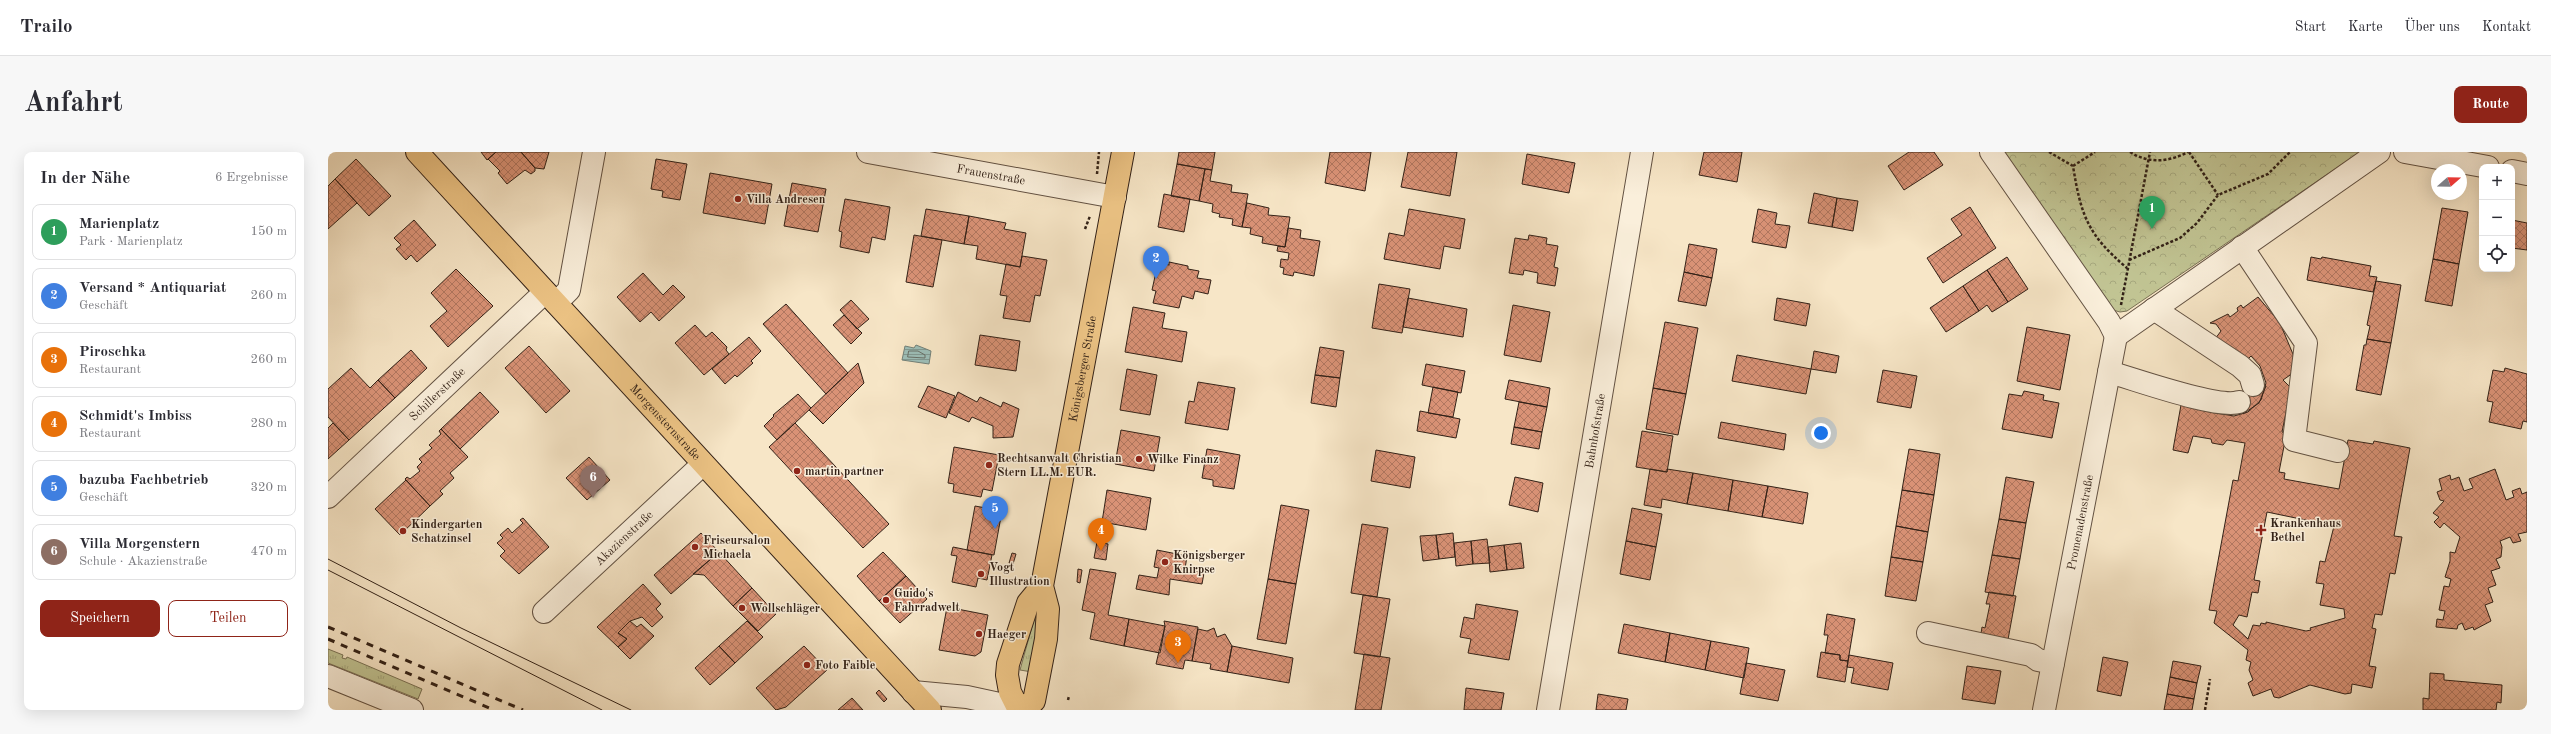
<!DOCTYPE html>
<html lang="de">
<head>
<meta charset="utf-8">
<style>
  body { margin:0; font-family:"Old Standard TT",serif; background:#f7f7f7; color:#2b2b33 }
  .controls { position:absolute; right:12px; top:12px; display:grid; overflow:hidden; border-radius:8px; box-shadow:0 4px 16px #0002 }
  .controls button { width:36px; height:36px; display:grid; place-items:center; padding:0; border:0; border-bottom:1px solid #e1e1e2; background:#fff; color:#2b2b33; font:20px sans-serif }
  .compass { position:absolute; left:2103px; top:12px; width:36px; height:36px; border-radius:50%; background:#fff; box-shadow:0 4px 16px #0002; rotate:70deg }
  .you { position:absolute; left:1493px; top:281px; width:14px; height:14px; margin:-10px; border:3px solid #fff; border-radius:50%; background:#1a73e8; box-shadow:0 0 0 6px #1a73e833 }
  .badge { display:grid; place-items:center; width:26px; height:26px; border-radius:50%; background:#8f2418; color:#fff; font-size:13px; font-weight:700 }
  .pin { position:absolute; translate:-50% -33px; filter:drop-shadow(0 1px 2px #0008) }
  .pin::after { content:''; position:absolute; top:21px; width:14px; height:12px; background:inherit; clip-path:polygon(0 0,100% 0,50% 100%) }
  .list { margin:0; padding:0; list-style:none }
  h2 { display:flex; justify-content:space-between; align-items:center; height:52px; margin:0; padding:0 16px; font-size:17px }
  h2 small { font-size:13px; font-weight:400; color:#7c7c81 }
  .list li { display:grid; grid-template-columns:26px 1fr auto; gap:12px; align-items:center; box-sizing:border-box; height:56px; margin:0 8px 8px; padding:0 8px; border:1px solid #e1e1e2; border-radius:8px }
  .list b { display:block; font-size:15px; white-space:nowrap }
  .list p { margin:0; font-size:13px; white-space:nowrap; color:#7c7c81 }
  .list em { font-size:13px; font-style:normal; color:#7c7c81 }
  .actions { display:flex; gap:8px; padding:12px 16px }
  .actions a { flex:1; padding:9px 0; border:1px solid #8f2418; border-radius:8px; text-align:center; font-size:14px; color:#8f2418 }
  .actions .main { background:#8f2418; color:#fff }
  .icon { flex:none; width:22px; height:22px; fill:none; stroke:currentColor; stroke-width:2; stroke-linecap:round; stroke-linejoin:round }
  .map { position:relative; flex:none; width:2199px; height:558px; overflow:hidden; border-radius:8px }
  header { display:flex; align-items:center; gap:24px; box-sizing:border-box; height:56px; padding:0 20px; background:#fff; border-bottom:1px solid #e1e1e2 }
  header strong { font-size:19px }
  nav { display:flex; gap:22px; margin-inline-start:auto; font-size:14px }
  .intro { display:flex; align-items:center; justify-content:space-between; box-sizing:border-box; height:96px; padding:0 24px }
  h1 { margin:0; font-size:28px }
  .button { padding:10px 18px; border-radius:8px; background:#8f2418; color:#fff; font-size:14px; font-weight:700 }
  main { display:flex; gap:24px; padding:0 24px }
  aside { flex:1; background:#fff; border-radius:8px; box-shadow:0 4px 16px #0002 }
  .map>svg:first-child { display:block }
  .grass { fill:url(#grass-tufts); stroke:#7a7255 }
  .forest { fill:url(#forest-crowns); stroke:#7a7255 }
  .water { fill:url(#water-rules); stroke:#728078 }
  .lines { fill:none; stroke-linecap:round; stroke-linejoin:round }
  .shore { stroke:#687068; stroke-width:1 }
  .building { fill:url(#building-cross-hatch); stroke:#322117; fill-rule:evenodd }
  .minor-casing { stroke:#635243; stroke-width:24 }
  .major-casing { stroke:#322117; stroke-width:24 }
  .path { stroke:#322117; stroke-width:2.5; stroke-dasharray:3 2; stroke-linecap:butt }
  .minor { stroke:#faefdb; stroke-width:22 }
  .major { stroke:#ecc384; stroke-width:22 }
  .tram { stroke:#322117; stroke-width:1 }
  .rail { stroke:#322117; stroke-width:3; stroke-dasharray:7 7; stroke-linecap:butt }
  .poi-dot { fill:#8f2418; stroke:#faefdb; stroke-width:1.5 }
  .labels { text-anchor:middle; stroke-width:3; stroke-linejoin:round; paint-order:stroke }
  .street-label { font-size:12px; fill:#322117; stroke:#faefdb }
  .poi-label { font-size:12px; font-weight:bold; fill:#322117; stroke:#faefdb; text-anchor:start }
</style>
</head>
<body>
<header>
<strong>Trailo</strong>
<nav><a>Start</a><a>Karte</a><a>Über uns</a><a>Kontakt</a></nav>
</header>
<div class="intro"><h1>Anfahrt</h1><a class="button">Route</a></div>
<main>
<aside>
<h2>In der Nähe<small>6 Ergebnisse</small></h2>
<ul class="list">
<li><span class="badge" style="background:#2e9e5b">1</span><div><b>Marienplatz</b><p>Park · Marienplatz</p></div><em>150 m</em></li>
<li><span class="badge" style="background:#3f7fe0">2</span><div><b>Versand * Antiquariat</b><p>Geschäft</p></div><em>260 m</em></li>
<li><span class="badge" style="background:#e8710a">3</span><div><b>Piroschka</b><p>Restaurant</p></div><em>260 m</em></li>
<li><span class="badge" style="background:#e8710a">4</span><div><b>Schmidt's Imbiss</b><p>Restaurant</p></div><em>280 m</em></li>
<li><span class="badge" style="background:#3f7fe0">5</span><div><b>bazuba Fachbetrieb</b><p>Geschäft</p></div><em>320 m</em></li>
<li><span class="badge" style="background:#8d6e63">6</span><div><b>Villa Morgenstern</b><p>Schule · Akazienstraße</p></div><em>470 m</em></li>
</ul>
<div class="actions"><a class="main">Speichern</a><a>Teilen</a></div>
</aside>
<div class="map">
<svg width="2199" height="558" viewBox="0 0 2199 558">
  <defs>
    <pattern id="grass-tufts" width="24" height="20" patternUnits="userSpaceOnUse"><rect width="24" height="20" fill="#c1c493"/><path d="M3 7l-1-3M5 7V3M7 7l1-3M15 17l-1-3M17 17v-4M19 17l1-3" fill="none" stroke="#a6a87e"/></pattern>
    <pattern id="forest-crowns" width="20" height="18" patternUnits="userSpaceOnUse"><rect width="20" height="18" fill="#c1c493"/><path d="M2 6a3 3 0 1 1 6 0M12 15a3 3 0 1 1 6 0" fill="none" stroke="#a6a87e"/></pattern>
    <pattern id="water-rules" width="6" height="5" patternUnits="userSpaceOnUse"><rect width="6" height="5" fill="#9dbfb9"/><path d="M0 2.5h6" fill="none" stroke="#819b95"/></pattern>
    <pattern id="building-cross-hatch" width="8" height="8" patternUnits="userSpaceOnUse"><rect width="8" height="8" fill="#d99276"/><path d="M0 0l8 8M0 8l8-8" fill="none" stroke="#b17760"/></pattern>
  </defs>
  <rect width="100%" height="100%" fill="#f7e6c7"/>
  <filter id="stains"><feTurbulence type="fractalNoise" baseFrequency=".005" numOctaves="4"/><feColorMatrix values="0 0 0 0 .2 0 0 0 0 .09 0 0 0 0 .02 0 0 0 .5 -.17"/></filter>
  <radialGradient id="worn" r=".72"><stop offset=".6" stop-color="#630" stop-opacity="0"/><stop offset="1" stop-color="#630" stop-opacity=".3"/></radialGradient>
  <!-- grass -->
  <path class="grass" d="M710 453H713L704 520 692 518Z
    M0 497 15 503 14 506 18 507 19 505 94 537 90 547 0 511Z"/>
  <!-- forest -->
  <path class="forest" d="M1676 0H2032L1799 159 1792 160 1785 158Z"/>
  <!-- water -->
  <path class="water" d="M588 193 603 199 601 212 574 208 577 194 586 196Z"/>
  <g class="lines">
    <!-- shore -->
    <path class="shore" d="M581 199H590L597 203V206L580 205Z"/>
  </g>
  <!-- building -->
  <path class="building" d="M153 0H168L159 8Z
    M168 0H193L207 16V19L203 22 197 18 179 32 170 21 172 19 160 7Z
    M193 0H221L216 17 207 16Z
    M851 0H887L884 18 849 12Z
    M1002 0H1043L1037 39 997 31Z
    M1080 0H1129L1122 44 1073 35Z
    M1376 0H1414L1409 30 1371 23Z
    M1581 0H1606L1615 13 1576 38 1560 14Z
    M1199 2 1247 11 1241 41 1194 32Z
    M28 7 63 44 41 64 7 27Z
    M328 7 359 12 352 48 334 45 335 39 323 37Z
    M849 12 877 17 871 49 843 44Z
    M877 17 884 18 882 29 904 33 903 40 920 42 914 75 904 73 905 67 891 65 892 62 884 60 885 52 871 49Z
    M382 21 444 32 437 72 375 61Z
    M7 27 29 51 0 77V34Z
    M464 31 498 37 490 80 456 74Z
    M1486 41 1509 46 1504 75 1480 71Z
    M836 42 862 47 856 80 830 75Z
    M1509 46 1530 49 1525 79 1504 75Z
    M517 47 562 55 557 88 544 85 541 101 512 95 514 80 511 79Z
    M919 51 941 56 940 63 962 65 957 95 934 91 935 85 922 82 923 76 914 75Z
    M1642 55 1668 96 1615 131 1599 106 1634 83 1623 67Z
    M2114 56 2140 60 2131 112 2105 107Z
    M598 57 641 64 636 92 593 84Z
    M1081 57 1137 67 1132 97 1116 94 1112 117 1056 107 1061 81 1076 84Z
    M1430 57 1449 61 1447 72 1462 74 1458 96 1424 90Z
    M641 64 678 71 676 77 698 81 692 115 648 107 650 94 636 92Z
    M86 68 108 93 89 110 83 103 78 108 68 97 73 93 66 86Z
    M2184 68 2199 71V98L2184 96Z
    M960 76 973 78 972 86 992 89 986 124 966 120 965 124 955 122 956 116 952 115 953 107 960 108 961 101 949 99 950 94 957 95Z
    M586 83 614 88 605 135 578 130Z
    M1201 83 1219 86 1218 92 1230 94 1226 115 1230 116 1227 134 1209 131 1210 121 1196 118 1195 123 1181 121 1187 86 1200 88Z
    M1361 92 1389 97 1384 126 1356 120Z
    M694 104 719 108 712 144 707 143 702 170 675 166 679 144 672 143 678 112 692 115Z
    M1679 105 1700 137 1680 150 1659 118Z
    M1983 105 1993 107 1994 105 2043 114 2041 124 2049 125 2045 140 1979 128Z
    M2105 107 2131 112 2124 154 2097 149Z
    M841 110 860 114V117L871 119 869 126 883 128 880 142 867 139 865 147 854 144 851 156 825 151 828 139 824 138 830 111 841 113Z
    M128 117 165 154 120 195 102 174 119 159 103 141Z
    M1659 118 1680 150 1664 160 1659 153 1651 159 1635 134Z
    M1356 120 1384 126 1378 154 1350 149Z
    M315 121 335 143 345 133 357 145 331 169 323 160 312 170 289 145Z
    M2048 129 2073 133 2063 191 2039 187 2042 174 2039 173Z
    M1051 132 1082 137 1074 181 1044 176Z
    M1635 134 1651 159 1618 180 1602 156Z
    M1930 145 1952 171 1967 207 1965 221 1955 228 1963 236 1954 280 1957 281V289L1951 320 1957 321 1956 327 2011 337 2020 288 2045 292 2046 289 2082 296 2066 384 2074 385 2067 422 2062 421 2054 463 2047 462 2044 476 2048 477 2041 514 2048 515 2044 536 2024 532 2023 541 2017 542 1982 533 1951 546 1946 545 1943 537 1925 544 1920 531 1925 528 1921 518 1923 510 1918 508 1920 498 1886 471 1889 459 1881 458 1905 328 1910 329 1917 291 1899 288 1895 293 1884 291 1883 287 1865 284 1860 301 1845 298 1846 292 1853 253 1877 255 1876 259 1906 264 1920 260 1933 248 1938 231 1932 214 1923 204 1918 209 1887 187 1893 179 1888 172 1882 171 1900 162 1902 165 1910 159 1909 156 1913 153 1915 156ZM1939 360 2006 374 1997 410 1992 409 1988 431 1996 432 1992 453 2016 457 2017 466 1982 476 1983 478 1978 479 1938 470V472L1933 471 1932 474 1925 473 1920 487 1905 473 1911 463 1919 465 1924 440 1930 441 1932 429 1926 428Z
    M1080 146 1139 157 1135 185 1075 175Z
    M1449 146 1482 152 1478 174 1446 168Z
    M523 148 541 167 529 177 512 158Z
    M458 152 520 221 498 242 435 172Z
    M1185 153 1222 160 1213 210 1176 203Z
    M805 155 837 161 834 176 859 180 854 210 797 200Z
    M516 163 534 181 523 192 505 173Z
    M1337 170 1370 176 1358 242 1325 236Z
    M367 173 378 185 384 180 399 195 398 198 401 202 376 223 347 191Z
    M1699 175 1742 183 1732 238 1689 229Z
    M652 183 692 189 688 219 647 213Z
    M421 185 433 199 423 209 425 211 409 225 407 223 397 232 384 217Z
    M2039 187 2063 191 2053 243 2028 238 2036 193H2038Z
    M201 194 242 239 218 261 177 216Z
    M992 195 1016 199 1012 226 987 223Z
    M83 198 99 216 67 246 50 228Z
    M1486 199 1511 204 1508 221 1483 217Z
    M1409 203 1483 217 1478 242 1404 229Z
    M530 211 536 231 495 272 481 258Z
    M1098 212 1137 219 1133 241 1094 233Z
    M23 216 42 236 50 228 67 246 21 288 0 265V237Z
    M2177 216 2199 222V270L2195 269 2193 277 2161 270 2165 250 2159 249 2165 218 2176 220Z
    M799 217 829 223 822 263 792 258Z
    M1555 218 1589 224 1583 256 1549 250Z
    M987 223 1012 226 1008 255 983 251Z
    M1181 228 1222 236 1219 255 1177 247Z
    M870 230 907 236 900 278 857 271 861 249 866 250Z
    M1923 233 1938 234 1931 251 1915 262 1910 247 1917 243Z
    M600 234 627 244 618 266 590 255Z
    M1105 235 1130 240 1125 265 1100 261Z
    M1325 236 1358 242 1350 283 1318 277Z
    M1696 239 1716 243 1715 248 1731 251 1724 286 1674 277 1681 242 1694 244Z
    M152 240 171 260 132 297 113 277Z
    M630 240 649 250 652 245 673 255 675 250 691 257 685 285 665 286V274L644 265 641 270 621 261Z
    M470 242 483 256 449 288 436 274 446 264 445 263Z
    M1191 250 1219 255 1214 280 1186 275Z
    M1092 259 1132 267 1128 286 1089 279Z
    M1393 270 1458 282 1456 298 1390 286Z
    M5 271 21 288 0 307V276Z
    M467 271 561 372 535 396 441 295Z
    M1186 275 1214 280 1211 297 1183 292Z
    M113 277 140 305 122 321 126 326 112 339 115 342 102 354 77 327 79 325 82 327 92 319 89 315 94 310 91 307 104 296 101 293 113 282 111 279Z
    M793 278 832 285 826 319 787 312Z
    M1314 279 1345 284 1339 320 1308 315Z
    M626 295 671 303 664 339 655 337 653 345 625 340 626 332 620 331Z
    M879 297 912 303 906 337 885 334V328L874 326Z
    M1581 297 1612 302 1606 343 1574 338Z
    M1048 298 1087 305 1082 336 1043 329Z
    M261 305 282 328 259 348 238 326Z
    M1322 317 1339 320V317L1365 321 1359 352 1334 347 1333 356 1316 353Z
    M2167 317 2178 348 2186 345 2184 339 2192 336 2194 342 2199 340V380L2190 382 2193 389 2185 391 2182 385 2172 389 2174 395 2173 405 2168 407 2172 416 2163 419 2168 433 2160 436 2165 450 2157 453 2163 469 2146 478 2145 475 2137 478 2134 471 2130 473 2129 477 2108 475 2109 467 2115 468 2117 459 2111 458 2116 434 2121 435 2123 427 2117 425 2122 409V400L2127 401 2132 385 2116 371 2112 376 2106 370 2111 365 2105 361 2116 349 2112 348 2109 340 2114 338 2111 327 2122 323 2123 328 2131 325 2136 339 2145 336 2141 327Z
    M1365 321 1405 328 1400 359 1359 352Z
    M1187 325 1215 331 1210 360 1181 353Z
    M1678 325 1706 330 1698 371 1671 367Z
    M78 328 102 354 72 383 47 357Z
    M1405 328 1440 334 1434 365 1400 359Z
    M1440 334 1480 341 1475 372 1434 365Z
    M779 338 823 346 818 378 774 370Z
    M1574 338 1606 343 1600 380 1568 374Z
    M953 353 981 358 968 432 940 427Z
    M647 354 674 359 666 403 639 398Z
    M1304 356 1334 362 1328 395 1298 389Z
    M195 366 221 395 191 422 172 404 177 399 169 391 175 386 172 383 180 376 184 381 195 371 192 368Z
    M1671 367 1698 371 1692 407 1664 403Z
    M1034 372 1060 376 1049 445 1023 441Z
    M1568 374 1600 380 1595 410 1563 405Z
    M373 381 391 400 343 442 326 423Z
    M1125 381 1127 405 1111 407 1108 383Z
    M1108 383 1111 407 1095 409 1092 384Z
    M1159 387 1162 411 1145 412 1143 389Z
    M1143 389 1145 412 1128 414 1126 391Z
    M1298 389 1328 395 1322 428 1292 422Z
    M769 390 780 392 778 408 766 406Z
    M1193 391 1196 416 1179 418 1176 393Z
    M1176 393 1179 418 1162 420 1160 395Z
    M625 395 664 403 659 428 650 426 648 435 624 430 629 404 623 403Z
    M829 398 859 404 857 417 876 421 874 432 842 427 841 443 808 437 811 423 829 426 831 416 826 415Z
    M391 400 424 436 405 454 376 423 365 422Z
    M555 400 578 424 551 449 529 424Z
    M684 401 688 402 685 412 681 411Z
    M1664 403 1692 407 1685 444 1657 440Z
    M1563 405 1595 410 1588 449 1557 444Z
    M750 417 754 418 752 431 749 430Z
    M762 417 788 421 780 463 801 467 796 494 762 487 767 461 754 458Z
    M578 424 599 447 572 471 551 449Z
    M940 427 968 432 958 492 929 487Z
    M315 432 333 452 328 457 335 465 324 475 314 465 302 469 290 481 299 487 290 495 269 475Z
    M424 436 448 462 430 479 405 454Z
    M1661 440 1688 444 1679 493 1652 488 1654 475 1657 476 1662 452H1658Z
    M1035 443 1062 447 1052 505 1026 501Z
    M1148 452 1190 459 1181 508 1140 501 1143 487 1132 485 1136 465 1146 467Z
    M619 455 660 463 653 500 647 504 611 498Z
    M1499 462 1527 467 1520 509 1512 508V503L1497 501 1500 483H1496Z
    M801 467 837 474 832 501 796 494Z
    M302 469 309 475 313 472 326 484 302 507 290 495 299 487 290 481Z
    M419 469 435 485 407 511 391 494Z
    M836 469 870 475 864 509 857 508 855 517 828 512 837 474Z
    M1296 472 1342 481 1337 510 1290 501Z
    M886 476 889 485 897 482 904 494 899 520 882 517 883 512 864 509 870 477 879 479Z
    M1342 481 1383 489 1377 518 1337 510Z
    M1383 489 1421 496 1416 526 1377 518Z
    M391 494 407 511 382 533 367 516Z
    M476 494 499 518 458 555 448 558 428 536Z
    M904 494 965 506 961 531 899 520Z
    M1493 500 1512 503V508L1520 509 1517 530 1489 525Z
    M1036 502 1062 506 1053 558H1027Z
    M1521 503 1565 511 1560 538 1523 531 1526 516 1519 515Z
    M1775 505 1800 510 1793 544 1769 539Z
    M1845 509 1873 514 1869 531 1842 525Z
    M1418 511 1457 518 1450 549 1412 542Z
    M1639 514 1673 519 1667 552 1634 547Z
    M2102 521 2116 522V528L2174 533 2173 551 2169 550 2168 558H2095V546L2101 547Z
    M1842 525 1869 531 1866 547 1839 542Z
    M1138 536 1176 541 1173 558H1136Z
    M551 538 559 547 556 550 548 541Z
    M1270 542 1300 547 1298 558H1268Z
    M1839 542 1866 547 1864 558H1836Z
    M524 546 535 558H510Z"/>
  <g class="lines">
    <!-- minor casing -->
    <g class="minor-casing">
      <g id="minor">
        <path id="s1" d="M540 0 787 45"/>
        <path d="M1663 0 1781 170 1788 184"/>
        <path d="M2077 0 2160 15"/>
        <path d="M2184 19 2199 22"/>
        <path d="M1914 95 1978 191 1966 288 2010 299"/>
        <path d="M228 151 241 138 266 0"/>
        <path d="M1826 157 1912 214 1922 223 1925 233"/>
        <path d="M1788 184 2051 0"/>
        <path d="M1781 220C1807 227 1889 257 1911 250"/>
        <path id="s2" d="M0 345 217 140"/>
        <path id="s3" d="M216 460 375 312"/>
        <path d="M1600 481 1703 503 1710 508 1725 511"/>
        <path d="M0 524 84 558"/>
        <path d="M585 540 639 545 699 558"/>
        <path id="s4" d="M1220 558 1314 0"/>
        <path id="s5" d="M1716 558 1788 184"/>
      </g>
    </g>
    <!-- major casing -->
    <g class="major-casing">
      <g id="major">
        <path id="s6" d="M89 0 602 558"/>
        <path id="s7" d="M691 557 706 549 718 487 720 457 714 434 795 0"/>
        <path d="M691 558 682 540 679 523 680 512 700 451 714 434"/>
      </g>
    </g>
    <!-- path -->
    <path class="path" d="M1721 0 1745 14C1753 64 1760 83 1799 116
      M1802 0C1821 12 1841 10 1860 0
      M1861 0 1890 43
      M1745 14 1767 0
      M769 22 771 0
      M757 77 762 64
      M1801 108 1852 86 1869 71 1890 43 1940 22 1962 0
      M1793 153 1822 0
      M683 428 687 429
      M740 548 741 544
      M1877 558 1882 527"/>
    <!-- minor -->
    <use href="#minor" class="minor"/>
    <!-- major -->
    <use href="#major" class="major"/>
    <!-- tram -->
    <path class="tram" d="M0 407 133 476 303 558
      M0 418 274 558"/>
    <!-- rail -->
    <path class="rail" d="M0 475 195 558
      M0 487 166 558"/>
  </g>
  <!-- markers -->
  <g class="poi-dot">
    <circle cx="410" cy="47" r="4"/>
    <circle cx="811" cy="307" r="4"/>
    <circle cx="661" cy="313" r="4"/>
    <circle cx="469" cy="319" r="4"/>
    <path d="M1931 372h4v4h4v4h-4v4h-4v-4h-4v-4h4z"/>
    <circle cx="75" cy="379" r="4"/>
    <circle cx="367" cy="395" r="4"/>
    <circle cx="837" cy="410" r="4"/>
    <circle cx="653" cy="422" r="4"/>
    <circle cx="558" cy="448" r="4"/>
    <circle cx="414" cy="456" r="4"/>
    <circle cx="651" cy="482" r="4"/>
    <circle cx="479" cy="513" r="4"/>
  </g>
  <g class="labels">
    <!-- street labels -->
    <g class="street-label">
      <text dy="4" stroke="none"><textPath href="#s1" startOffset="125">Frauenstraße</textPath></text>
      <text dy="4" stroke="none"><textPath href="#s7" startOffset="355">Königsberger Straße</textPath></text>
      <text dy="4" stroke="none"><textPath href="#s2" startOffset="150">Schillerstraße</textPath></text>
      <text dy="4" stroke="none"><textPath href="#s6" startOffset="367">Morgensternstraße</textPath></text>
      <text dy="4" stroke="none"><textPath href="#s4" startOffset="283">Bahnhofstraße</textPath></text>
      <text dy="4" stroke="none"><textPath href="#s5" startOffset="191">Promenadenstraße</textPath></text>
      <text dy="4" stroke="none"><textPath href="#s3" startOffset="109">Akazienstraße</textPath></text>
    </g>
    <!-- poi labels -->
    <g class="poi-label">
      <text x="418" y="51">Villa Andresen</text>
      <text x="669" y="310">Rechtsanwalt Christian<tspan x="669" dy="14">Stern LL.M. EUR.</tspan></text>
      <text x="819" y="311">Wilke Finanz</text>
      <text x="477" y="323">martin partner</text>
      <text x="1942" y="375">Krankenhaus<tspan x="1942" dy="14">Bethel</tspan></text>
      <text x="83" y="376">Kindergarten<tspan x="83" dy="14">Schatzinsel</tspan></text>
      <text x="375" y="392">Friseursalon<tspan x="375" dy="14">Michaela</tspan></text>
      <text x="845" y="407">Königsberger<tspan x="845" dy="14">Knirpse</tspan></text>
      <text x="661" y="419">Vogt<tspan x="661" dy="14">Illustration</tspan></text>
      <text x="566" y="445">Guido's<tspan x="566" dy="14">Fahrradwelt</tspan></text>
      <text x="422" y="460">Wollschläger</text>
      <text x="659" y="486">Haeger</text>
      <text x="487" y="517">Foto Faible</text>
    </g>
  </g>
  <rect width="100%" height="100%" filter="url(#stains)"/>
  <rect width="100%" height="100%" fill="url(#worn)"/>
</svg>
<div class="controls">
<button>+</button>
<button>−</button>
<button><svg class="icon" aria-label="locate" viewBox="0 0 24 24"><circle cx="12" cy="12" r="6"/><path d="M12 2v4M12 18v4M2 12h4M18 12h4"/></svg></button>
</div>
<svg class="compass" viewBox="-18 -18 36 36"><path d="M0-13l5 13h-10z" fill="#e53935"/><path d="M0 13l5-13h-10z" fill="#7c7c81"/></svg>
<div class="you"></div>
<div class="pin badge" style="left:1824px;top:77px;background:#2e9e5b">1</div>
<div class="pin badge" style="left:828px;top:127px;background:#3f7fe0">2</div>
<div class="pin badge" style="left:850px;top:511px;background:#e8710a">3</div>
<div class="pin badge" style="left:773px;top:399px;background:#e8710a">4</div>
<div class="pin badge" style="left:667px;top:377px;background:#3f7fe0">5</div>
<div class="pin badge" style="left:265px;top:346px;background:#8d6e63">6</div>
</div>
</main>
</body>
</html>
